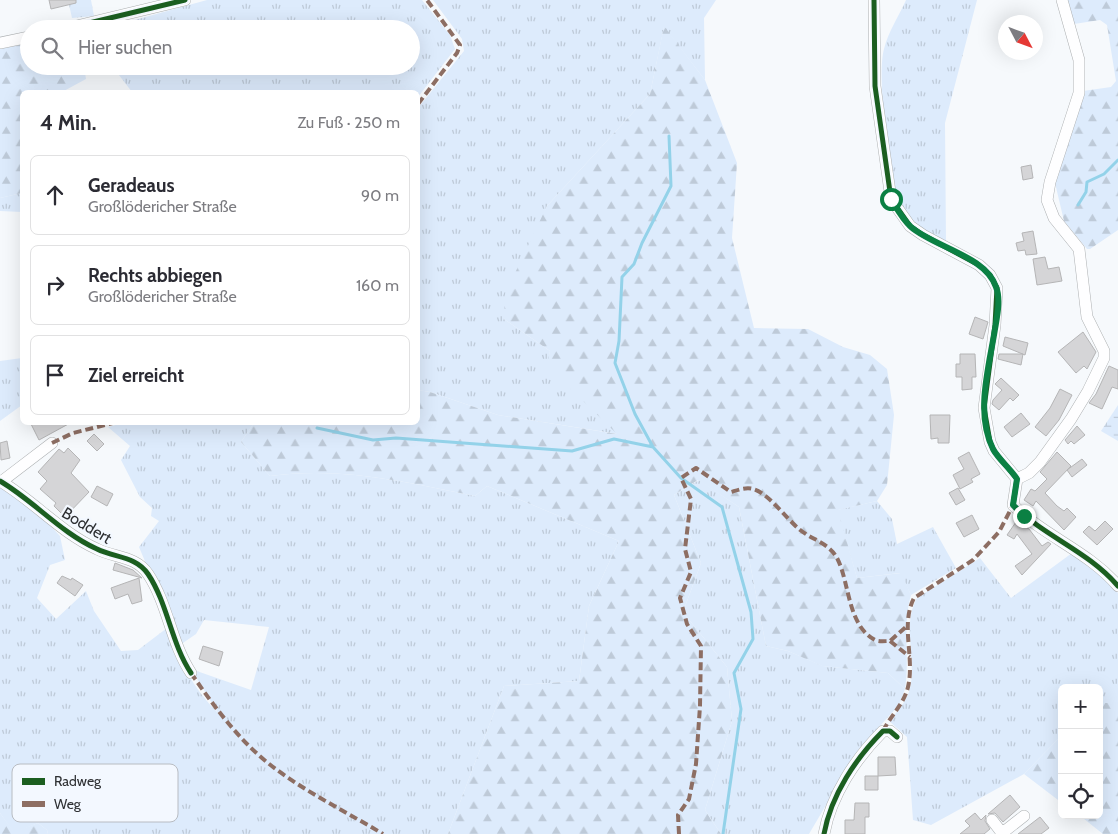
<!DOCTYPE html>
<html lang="de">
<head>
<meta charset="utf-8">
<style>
  body { margin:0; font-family:Cabin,sans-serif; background:#f7f7f7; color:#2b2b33 }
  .controls { position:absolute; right:15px; bottom:15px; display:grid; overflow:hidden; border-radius:8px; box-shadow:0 5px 20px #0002 }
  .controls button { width:45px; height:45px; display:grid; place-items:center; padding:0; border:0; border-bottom:1px solid #e1e1e2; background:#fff; color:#2b2b33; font:25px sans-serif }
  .compass { position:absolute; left:998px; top:15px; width:45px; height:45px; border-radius:50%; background:#fff; box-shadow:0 5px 20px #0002; rotate:131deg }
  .stop { position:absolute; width:15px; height:15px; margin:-11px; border:4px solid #0b8043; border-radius:50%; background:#fff }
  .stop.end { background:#0b8043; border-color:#fff; box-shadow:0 1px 5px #0008 }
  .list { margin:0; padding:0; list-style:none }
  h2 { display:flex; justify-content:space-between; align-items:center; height:65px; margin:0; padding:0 20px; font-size:21px }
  h2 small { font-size:16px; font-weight:400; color:#7c7c81 }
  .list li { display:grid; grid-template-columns:32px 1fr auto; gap:15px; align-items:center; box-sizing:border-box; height:80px; margin:0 10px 10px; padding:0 10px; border:1px solid #e1e1e2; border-radius:8px }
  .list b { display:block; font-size:19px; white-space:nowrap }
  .list p { margin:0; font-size:16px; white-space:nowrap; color:#7c7c81 }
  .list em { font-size:16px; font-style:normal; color:#7c7c81 }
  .icon { flex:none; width:28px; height:28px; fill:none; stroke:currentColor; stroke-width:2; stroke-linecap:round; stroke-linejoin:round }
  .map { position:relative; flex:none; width:1118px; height:834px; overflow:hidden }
  .search { position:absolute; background:#fff; box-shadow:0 5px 20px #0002; left:20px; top:20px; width:400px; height:55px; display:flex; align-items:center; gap:12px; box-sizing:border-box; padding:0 18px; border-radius:28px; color:#7c7c81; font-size:19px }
  .panel { position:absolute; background:#fff; box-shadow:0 5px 20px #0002; left:20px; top:90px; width:400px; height:335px; border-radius:8px }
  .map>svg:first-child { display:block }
  .grass { fill:url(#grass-tufts) }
  .forest { fill:url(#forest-firs) }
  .wetland { fill:url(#wetland-marsh) }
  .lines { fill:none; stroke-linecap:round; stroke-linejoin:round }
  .stream { stroke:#93d2e9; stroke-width:3 }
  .building { fill:#d5d5d7; stroke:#b5b5b6 }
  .minor-casing { stroke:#adb0b2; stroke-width:12 }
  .minor { stroke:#fefeff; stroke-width:11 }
  .quiet { stroke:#8d6e63; stroke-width:4; stroke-dasharray:8 4; stroke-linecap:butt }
  .cycleway-casing { stroke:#f3f8ff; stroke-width:8 }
  .cycleway { stroke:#1b5e20; stroke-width:5 }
  .route { stroke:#0b8043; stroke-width:6 }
  .labels { text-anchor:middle; stroke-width:4.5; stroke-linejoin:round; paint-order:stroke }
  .street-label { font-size:16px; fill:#2e3033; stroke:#f3f8ff }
  .key { fill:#f3f8ff; stroke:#b8bcc2; stroke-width:1 }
  .key-label { font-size:14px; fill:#2e3033 }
</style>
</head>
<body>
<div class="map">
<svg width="1118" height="834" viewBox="0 0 1118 834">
  <defs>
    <pattern id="grass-tufts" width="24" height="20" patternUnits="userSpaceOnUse" patternTransform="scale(1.25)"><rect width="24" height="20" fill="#ddebfc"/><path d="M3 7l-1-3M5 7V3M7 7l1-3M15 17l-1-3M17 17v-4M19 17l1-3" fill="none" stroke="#becad8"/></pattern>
    <pattern id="forest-firs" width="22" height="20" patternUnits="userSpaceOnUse" patternTransform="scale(1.25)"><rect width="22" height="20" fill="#ddebfc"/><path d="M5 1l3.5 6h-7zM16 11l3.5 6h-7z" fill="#becad8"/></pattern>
    <pattern id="wetland-marsh" width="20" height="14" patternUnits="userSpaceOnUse" patternTransform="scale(1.25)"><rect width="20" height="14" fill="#ddebfc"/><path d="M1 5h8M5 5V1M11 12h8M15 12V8" fill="none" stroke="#becad8"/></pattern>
  </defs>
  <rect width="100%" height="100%" fill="#f6f9fc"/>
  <!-- grass -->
  <path class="grass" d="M68 0H91L94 16 72 18Z
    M207 0H422L450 35 455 49 418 97V92H132L112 66H411V29H102Z
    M433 0H716L704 18 705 80 664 27 650 94 547 206 504 319 550 351 548 366 618 434 498 415 430 392 418 390V108L464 51 462 39Z
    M906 0H977L945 123 946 242C931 234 912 227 903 211 890 186 876 77 884 49 888 32 899 16 906 0Z
    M22 193V212L0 211V198Z
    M22 358V405L0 421V361Z
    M127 422 254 423 241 442 270 476C339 466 408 482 475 496L487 486 619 541 589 606 579 681 504 686 448 834H48L47 830 38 823 14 833 0 813V486L31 505 60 536 65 560 50 565 37 598 56 619 86 591 94 611 121 651 138 650 167 628C180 661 192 687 218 713L191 669 251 690 269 627 204 620 196 634 180 645 139 547 159 521 151 516 152 508 140 497 121 460 130 446 108 427Z
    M699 480 739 507 766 646 788 651 823 666 888 673 905 689 899 705 859 749 809 834H721L705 810 732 721 727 667 683 612 701 563 674 495Z
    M877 501 892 519 897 544 933 527 956 568 911 595 900 573 857 578 837 510Z
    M1072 553 1107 579 1118 593V703H1099V688H1062V735L1024 774 931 825 913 820 907 737 889 721C897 712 905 703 909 692 918 662 901 626 917 598L980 558 1011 598Z"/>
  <!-- forest -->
  <path class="forest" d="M1066 0H1118V230L1090 249H1087L1064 221 1055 183 1083 91 1111 87 1116 81 1107 25 1100 20 1074 24Z
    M664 26 705 80 737 163 732 238 754 328 808 329 843 347 870 355 887 369 894 415 887 485 877 501 838 510 857 578 901 573 911 595C902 626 910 658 905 689L888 673 822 666 788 651 766 646 739 507 698 480 674 495 701 563 683 612 727 667 732 721 705 810 721 834H448L504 686 579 681 589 606 619 541 487 486 475 496C408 482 339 466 270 476L241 442 254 423 418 422V390L430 392 498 415 617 434 547 366 550 351 504 319 505 294 547 206 650 94Z
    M29 43V66H84L86 79 62 92H22V124L20 126 22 131V193L0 198V49Z
    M1099 703H1118V834H1103L1079 815H1099Z
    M1062 735V803L1024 774Z
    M0 813 14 832 38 823 47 830 48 834H0Z"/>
  <!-- wetland -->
  <path class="wetland" d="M1118 405V441L1101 431Z"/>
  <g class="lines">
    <!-- stream -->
    <path class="stream" d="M1078 205 1086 192 1087 182 1104 174 1118 160
      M317 428 373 440 396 438 572 451 614 439 653 447 681 478 722 507 751 612 753 639 734 673 741 709 723 834
      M653 447 635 414 615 363 619 341 622 277 634 264 642 243 671 186 669 136"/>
  </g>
  <!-- building -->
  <path class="building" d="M49 0H76V3L51 9Z
    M1031 165 1033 178 1023 180 1021 167Z
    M1033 231 1037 254 1026 255 1025 250 1018 251 1016 243 1024 241 1022 233Z
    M1045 257 1048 269 1059 267 1062 281 1037 285 1033 259Z
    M975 317 988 322 983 339 969 334Z
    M1083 332 1096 352 1087 369 1084 366 1076 373 1058 352Z
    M1005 337 1028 343 1025 355 1003 346Z
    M960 354H975L976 377H972V389L962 390V377H956V364H960Z
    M999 354H1023L1021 365 998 359Z
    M1109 366 1118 370V389L1112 387 1102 409 1089 403 1096 394Z
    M1001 378 1019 395 1013 401 1010 398 999 410 992 404 993 400 1002 390 995 384Z
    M1060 389 1072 395 1059 420 1046 436 1035 427 1050 408Z
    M1021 413 1030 424 1012 437 1004 427Z
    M930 415H950L949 443H938V438L931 439Z
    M30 422H72L39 440Z
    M1077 426 1085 435 1074 444 1071 441 1068 444 1065 440Z
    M94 434 104 444 97 451 87 441Z
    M7 441 10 458 1 460 0 443Z
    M68 448 80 460 71 473 89 492 65 517 54 506 56 503 40 489 47 481 38 472 59 449 64 453Z
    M969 452 980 474 971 479 973 482 960 489 953 475 964 469 958 458Z
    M1057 452 1071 466 1045 493 1057 506 1064 511 1067 508 1076 517 1064 530 1036 501 1033 506 1024 500 1031 489 1035 491 1047 479 1040 472Z
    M1082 459 1087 465 1072 477 1067 470Z
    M97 486 113 494 107 506 91 497Z
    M958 488 965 500 956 505 949 493Z
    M972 515 979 529 964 537 956 523Z
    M1105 521 1113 529 1097 545 1083 532 1089 526 1095 531Z
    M1016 522 1029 529 1042 546 1048 542 1051 544 1022 575 1015 566 1032 554 1017 534 1014 539 1007 535Z
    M115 563 133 570 142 578 113 570Z
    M62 576 71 580 72 578 83 585 75 596 57 583Z
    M139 578 142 601 132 604 128 594 115 599 111 588Z
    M203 646 223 652 219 666 199 659Z
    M878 757H895L896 775 878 776Z
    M865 776H878V790H865Z
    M1010 795 1020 807 1003 822 995 813 988 814Z
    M855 803H869V817H865V834H845V820H854Z
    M975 813 981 820 986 815 985 821 990 829 984 834H960L970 826 965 821Z
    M1040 817 1049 828 1041 834H1018Z"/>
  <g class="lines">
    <!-- minor casing -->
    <g class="minor-casing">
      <path id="minor" d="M874 0 875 86 891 199 910 226 923 235 979 265 990 275 997 288 995 325 984 408 990 442 994 451 1017 479 1013 505C1045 537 1088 551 1118 586
        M64 29 185 0
        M0 43 29 37
        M1017 479 1029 473 1040 462 1071 419 1088 391 1104 358V351L1087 317 1079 249 1054 218 1047 200 1050 182 1079 93V60L1062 0
        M0 481C34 501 61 533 97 549 115 558 136 556 148 574 168 604 171 643 191 673
        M1 482 52 443
        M992 820 1002 833
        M824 834C831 795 856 758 883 731H890L897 737
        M1001 834 1024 816"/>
    </g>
    <!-- minor -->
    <use href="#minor" class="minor"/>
    <!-- quiet -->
    <path class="quiet" d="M418 104 457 53 460 45 427 0
      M52 443 73 433 117 422
      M890 641 910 657
      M191 673C213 705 238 739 268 763 303 791 345 811 383 834
      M883 731C891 715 904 704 908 687 915 658 900 625 914 598L973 560 999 532 1013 505
      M679 834 678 815 689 799 696 764 700 706 701 646 687 624 680 598 691 572 685 549 691 499 681 478 696 468 731 492C738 490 746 487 753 489 767 492 787 519 799 529 812 540 829 543 837 558 850 583 847 625 875 640 879 642 885 641 890 641L908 625"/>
    <!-- cycleway casing -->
    <g class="cycleway-casing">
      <path id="cycleway" d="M874 0 875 86 891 199 910 226 923 235 979 265 990 275 997 288 995 325 984 408 990 442 994 451 1017 479 1013 505C1045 537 1088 551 1118 586
        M64 29 185 0
        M0 481C34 501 61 533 97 549 115 558 136 556 148 574 168 604 171 643 191 673
        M824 834C831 795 856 758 883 731H890L897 737"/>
    </g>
    <!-- cycleway -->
    <use href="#cycleway" class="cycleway"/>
  </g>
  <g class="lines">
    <!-- route -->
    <path class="route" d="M891 199C897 209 902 219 911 227 934 247 986 256 996 287 1001 299 997 317 995 329 989 367 975 413 993 449 999 460 1010 468 1017 479L1013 505 1024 516"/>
  </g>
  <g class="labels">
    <!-- street labels -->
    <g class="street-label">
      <text transform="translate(87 525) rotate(31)" y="6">Boddert</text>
    </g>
  </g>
  <!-- legend -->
  <rect x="12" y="764" width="166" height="58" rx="8" class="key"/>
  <rect x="22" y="778" width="23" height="7" fill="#1b5e20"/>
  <rect x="22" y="801" width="23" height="6" fill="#8d6e63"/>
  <g class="key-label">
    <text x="54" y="786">Radweg</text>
    <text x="54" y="809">Weg</text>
  </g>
</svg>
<div class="controls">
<button>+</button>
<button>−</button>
<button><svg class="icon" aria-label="locate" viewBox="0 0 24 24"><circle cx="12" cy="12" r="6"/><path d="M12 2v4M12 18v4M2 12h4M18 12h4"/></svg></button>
</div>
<svg class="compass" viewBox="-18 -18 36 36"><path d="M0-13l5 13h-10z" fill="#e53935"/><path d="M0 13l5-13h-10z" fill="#7c7c81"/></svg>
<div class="stop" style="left:891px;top:199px"></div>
<div class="stop end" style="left:1024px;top:516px"></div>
<div class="search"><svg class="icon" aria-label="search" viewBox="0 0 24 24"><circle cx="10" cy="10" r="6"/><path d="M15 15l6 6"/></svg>Hier suchen</div>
<section class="panel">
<h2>4 Min.<small>Zu Fuß · 250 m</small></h2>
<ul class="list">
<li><svg class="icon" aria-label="ahead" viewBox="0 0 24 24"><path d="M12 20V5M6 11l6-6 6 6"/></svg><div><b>Geradeaus</b><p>Großlödericher Straße</p></div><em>90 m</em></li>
<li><svg class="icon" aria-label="right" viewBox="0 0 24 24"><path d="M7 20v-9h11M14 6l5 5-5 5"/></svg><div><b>Rechts abbiegen</b><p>Großlödericher Straße</p></div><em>160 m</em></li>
<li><svg class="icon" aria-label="arrive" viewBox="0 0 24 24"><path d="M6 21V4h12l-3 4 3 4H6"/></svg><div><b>Ziel erreicht</b></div></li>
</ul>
</section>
</div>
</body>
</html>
